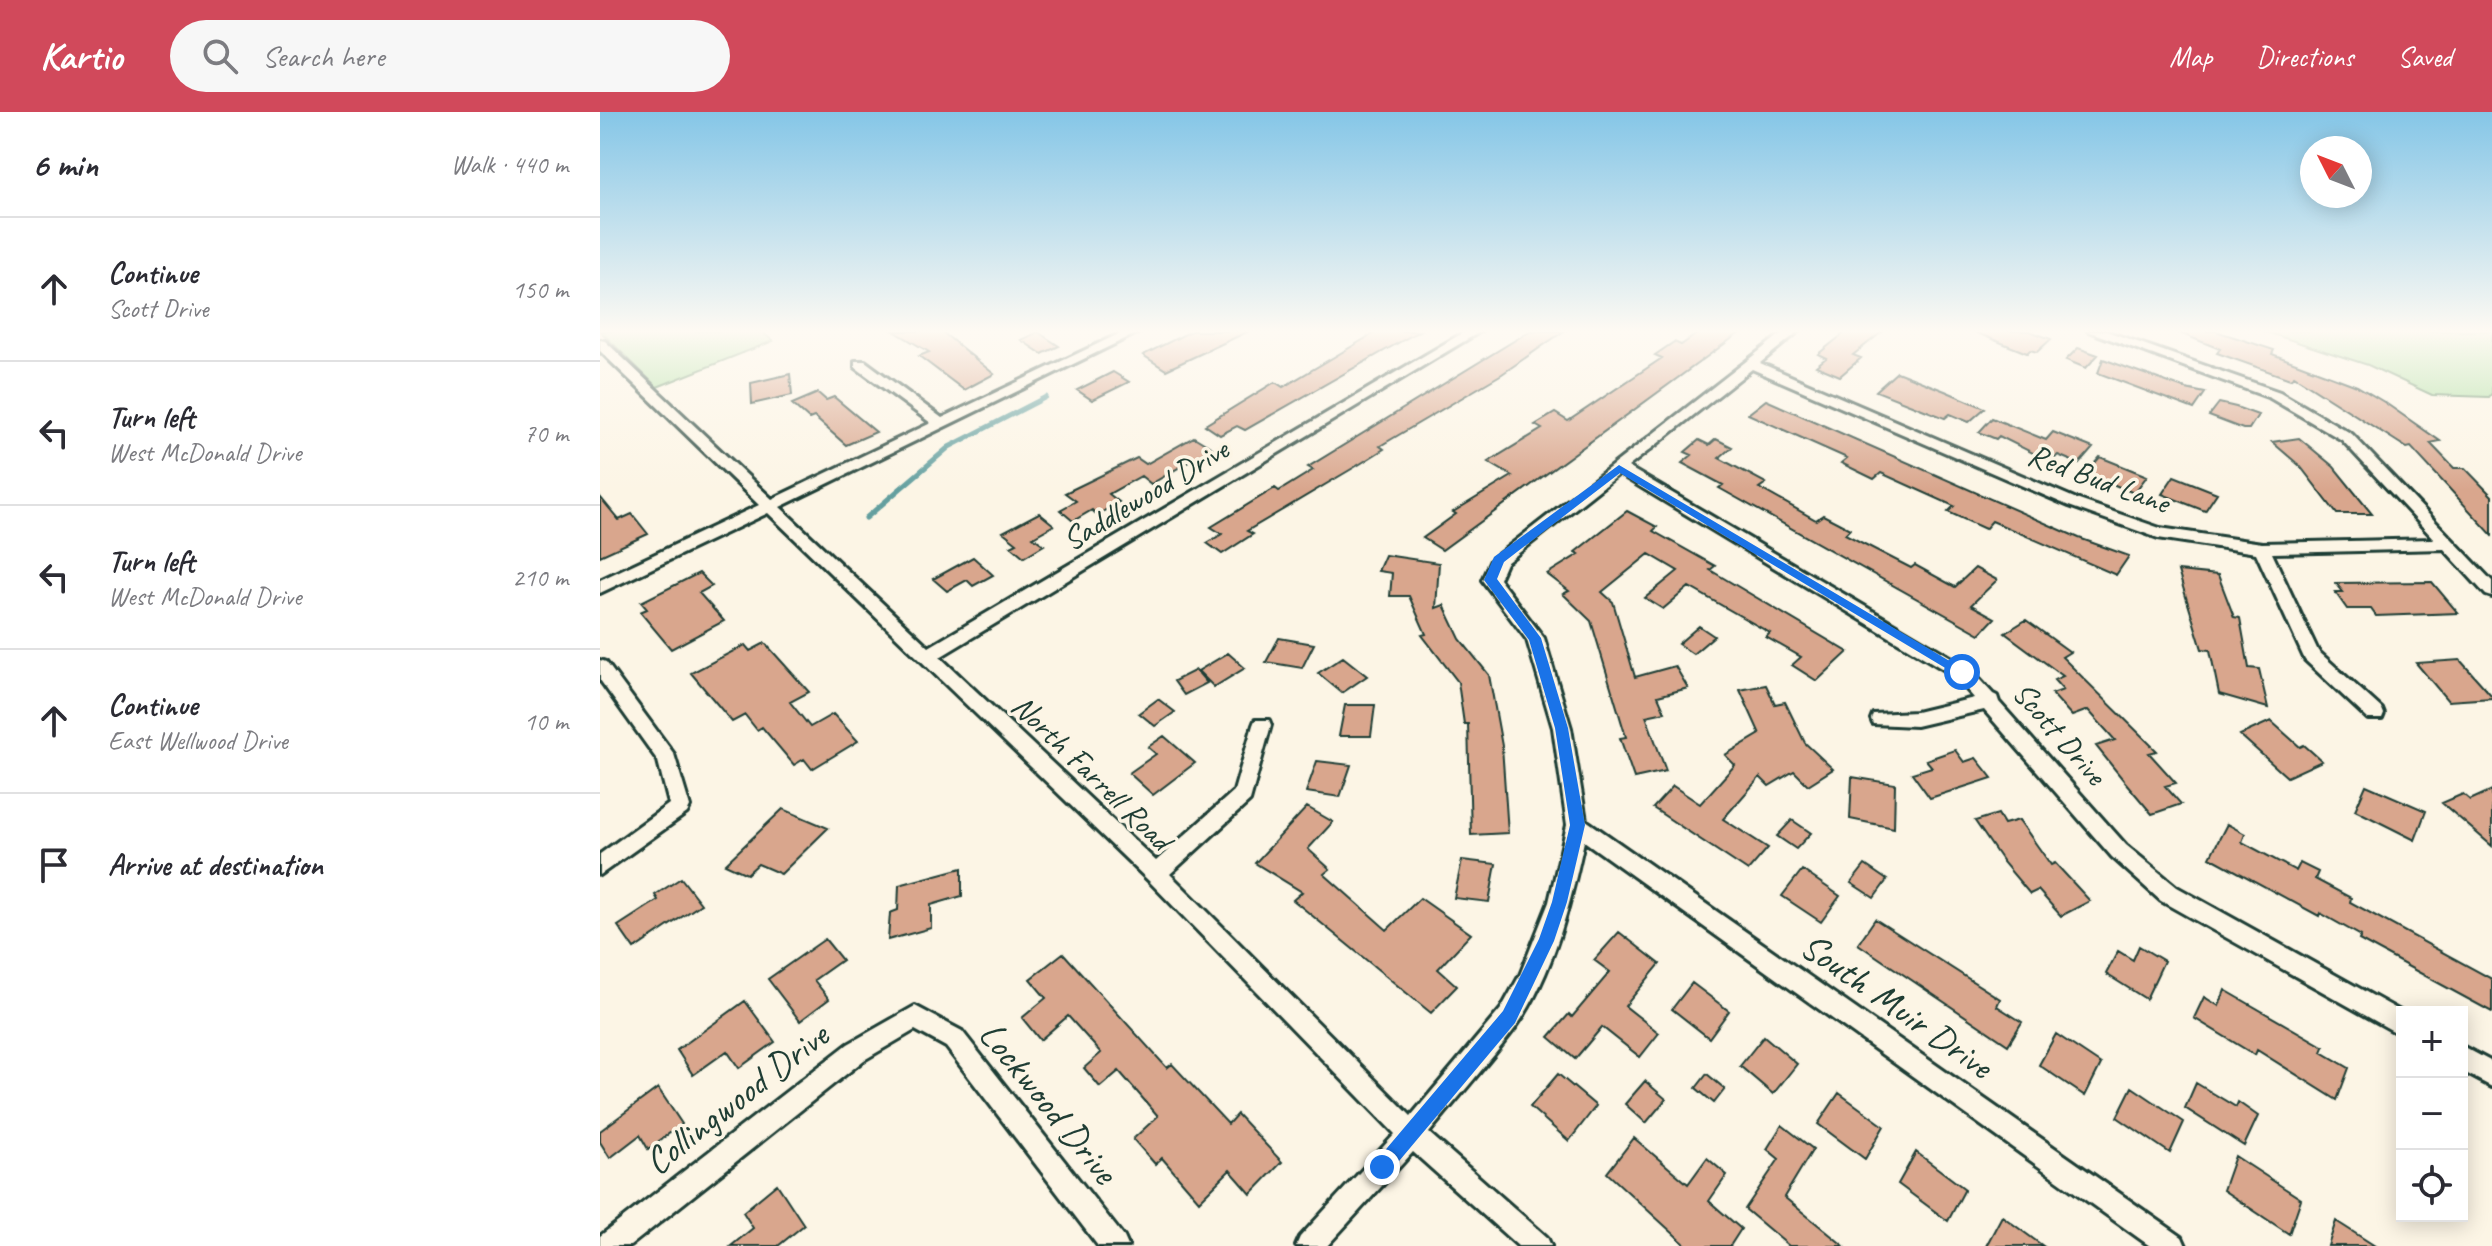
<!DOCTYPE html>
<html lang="en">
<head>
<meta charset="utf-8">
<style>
  body { margin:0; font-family:Caveat,sans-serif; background:#f7f7f7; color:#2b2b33 }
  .controls { position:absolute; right:24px; bottom:24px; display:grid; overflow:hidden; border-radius:0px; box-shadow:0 4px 20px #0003 }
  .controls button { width:72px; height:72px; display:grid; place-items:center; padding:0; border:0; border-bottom:2px solid #e1e1e2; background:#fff; color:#2b2b33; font:40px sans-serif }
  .compass { position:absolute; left:1700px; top:24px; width:72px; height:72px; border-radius:50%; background:#fff; box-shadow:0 4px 20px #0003; rotate:312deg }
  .stop { position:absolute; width:24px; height:24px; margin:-18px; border:6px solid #1a73e8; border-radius:50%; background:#fff }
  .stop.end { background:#1a73e8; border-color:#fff; box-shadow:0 2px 8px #0008 }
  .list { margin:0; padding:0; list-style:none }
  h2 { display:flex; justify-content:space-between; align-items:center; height:104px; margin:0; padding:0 32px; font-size:34px }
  h2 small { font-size:26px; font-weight:400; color:#7c7c81 }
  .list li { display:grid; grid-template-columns:52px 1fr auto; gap:24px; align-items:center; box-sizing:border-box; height:144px; padding:0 32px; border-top:2px solid #e1e1e2 }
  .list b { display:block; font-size:30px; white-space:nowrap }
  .list p { margin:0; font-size:26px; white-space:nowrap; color:#7c7c81 }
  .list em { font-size:26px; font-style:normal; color:#7c7c81 }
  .icon { flex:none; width:44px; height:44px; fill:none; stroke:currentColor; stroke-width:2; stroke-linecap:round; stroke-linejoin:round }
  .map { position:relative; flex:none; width:1892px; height:1134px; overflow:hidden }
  header { display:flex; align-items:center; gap:48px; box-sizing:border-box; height:112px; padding:0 40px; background:#d1495b; color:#fff }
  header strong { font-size:38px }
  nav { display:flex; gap:44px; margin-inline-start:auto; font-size:28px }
  .search { width:560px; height:72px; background:#f7f7f7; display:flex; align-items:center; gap:20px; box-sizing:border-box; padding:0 28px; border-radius:44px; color:#7c7c81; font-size:30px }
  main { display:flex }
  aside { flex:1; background:#fff }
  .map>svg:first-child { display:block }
  .green { fill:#abdfa0; stroke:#658e6a; stroke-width:2 }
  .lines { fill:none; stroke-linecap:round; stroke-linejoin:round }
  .stream { stroke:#639f9f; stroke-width:5 }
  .building { fill:#d9a68d; stroke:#1f3d34; stroke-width:2 }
  .street-casing { stroke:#1f3d34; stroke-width:6 }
  .street { fill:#fcf5e5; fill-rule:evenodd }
  .route { fill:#1a73e8 }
  .labels { text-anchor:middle; stroke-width:7; stroke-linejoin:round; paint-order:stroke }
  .street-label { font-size:32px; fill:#1f3d34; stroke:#fcf5e5 }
  .near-street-label { font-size:38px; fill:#1f3d34; stroke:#fcf5e5 }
</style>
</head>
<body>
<header>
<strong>Kartio</strong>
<div class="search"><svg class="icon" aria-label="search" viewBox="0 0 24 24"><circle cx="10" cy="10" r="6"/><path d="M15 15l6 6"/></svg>Search here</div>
<nav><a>Map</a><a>Directions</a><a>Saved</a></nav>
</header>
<main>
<aside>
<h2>6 min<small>Walk · 440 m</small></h2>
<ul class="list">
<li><svg class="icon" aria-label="ahead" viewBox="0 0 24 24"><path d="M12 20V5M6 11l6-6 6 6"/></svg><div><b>Continue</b><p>Scott Drive</p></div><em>150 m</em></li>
<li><svg class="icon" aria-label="left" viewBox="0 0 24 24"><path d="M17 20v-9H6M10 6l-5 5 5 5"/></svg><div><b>Turn left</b><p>West McDonald Drive</p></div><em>70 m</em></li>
<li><svg class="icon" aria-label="left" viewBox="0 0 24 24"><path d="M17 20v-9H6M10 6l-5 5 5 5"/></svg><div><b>Turn left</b><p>West McDonald Drive</p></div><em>210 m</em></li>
<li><svg class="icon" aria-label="ahead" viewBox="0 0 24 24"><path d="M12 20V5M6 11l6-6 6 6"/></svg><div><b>Continue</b><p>East Wellwood Drive</p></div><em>10 m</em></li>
<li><svg class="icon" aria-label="arrive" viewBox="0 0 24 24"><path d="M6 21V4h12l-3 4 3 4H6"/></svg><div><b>Arrive at destination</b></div></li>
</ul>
</aside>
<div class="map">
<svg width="1892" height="1134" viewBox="0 0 1892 1134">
  <rect width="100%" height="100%" fill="#fcf5e5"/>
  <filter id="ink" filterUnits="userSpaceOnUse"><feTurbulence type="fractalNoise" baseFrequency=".0125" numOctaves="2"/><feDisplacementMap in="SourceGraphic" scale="16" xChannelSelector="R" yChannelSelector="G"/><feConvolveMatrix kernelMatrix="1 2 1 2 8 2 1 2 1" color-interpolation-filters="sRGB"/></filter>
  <g filter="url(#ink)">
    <!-- green -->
    <path class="green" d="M0 219H161L173 229 57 275Z
      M1663 219H1892V281L1889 285 1832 283 1768 253Z"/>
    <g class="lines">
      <!-- stream -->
      <path class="stream" d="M266 406 349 335 446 285"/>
    </g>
    <!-- building -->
    <path class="building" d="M294 219H341L394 262 364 278 319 244 329 240Z
      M591 219H649L566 258 543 243Z
      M778 219H819L645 318 637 314 620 323 605 313 675 270 683 275Z
      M930 219H964L902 262 780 334 784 337 760 352 647 419 653 422 622 442 607 431 622 422 611 415 675 376 679 379 713 358 708 355Z
      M1101 219H1142L842 438 823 426 856 402 853 400 912 364 888 350 942 317 935 313 955 301 968 309 1062 246 1055 243 1074 230 1081 233Z
      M1247 219H1283L1253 243 1261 246 1240 264 1216 254 1226 246 1218 242Z
      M1372 219H1430L1451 227 1437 240 1430 238 1427 241Z
      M1575 219H1616L1674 238 1672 242 1757 274 1784 290 1840 329 1830 331 1854 356H1865L1892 384V423L1811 335 1807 336 1694 264 1690 267 1617 241 1620 237Z
      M438 220 459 234 442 242 421 228Z
      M1478 236 1498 243 1486 256 1466 248Z
      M1503 247 1586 277 1605 281 1594 297 1498 261Z
      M513 260 529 270 492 288 477 278Z
      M1297 260 1345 279 1385 296 1369 310 1350 302 1345 306 1276 279Z
      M190 262 192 283 152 292 151 271Z
      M218 281 226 288 234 285 276 320 246 333 214 305 209 307 192 292Z
      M1166 288 1479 426 1529 444 1516 463 1392 409 1385 417 1348 400 1354 394 1281 361 1274 367 1241 351 1247 346 1148 302Z
      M1619 291 1636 295 1658 303 1649 317H1643L1609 304Z
      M1392 306 1446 328 1453 320 1493 336 1479 352 1458 343 1451 350 1399 324 1396 327 1379 320Z
      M594 325 612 336 551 372 541 364 509 382 519 390 497 403 492 398 473 409 460 398 476 389 465 381 537 346 546 352Z
      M1699 326 1734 355 1772 402H1737L1700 354 1672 330Z
      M1116 327 1132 335 1119 346 1166 371 1159 376 1216 408 1223 403 1250 417 1245 422 1311 456 1315 453 1355 475 1375 456 1397 468 1371 493 1395 506 1380 522 1119 376 1123 373 1082 351 1092 343 1085 340 1099 328 1109 333Z
      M1500 345 1547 364 1534 381 1486 361Z
      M1574 364 1617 381 1605 399 1562 382Z
      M0 385 19 408 32 402 48 422 0 444Z
      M1027 399 1057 415 1053 419 1115 454 1110 458 1248 540 1217 569 1192 553 1201 545 1166 525 1170 521 1089 475 1063 497 1045 486 1078 459 1049 442 1002 480 1013 490 1035 565 1075 554 1088 576 1058 584 1065 600 1046 604 1066 659 1034 666 1020 626 1026 625 991 509 963 482 969 479 947 462 979 442 975 440Z
      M439 401 454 413 433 425 444 433 424 445 411 434 417 431 403 420Z
      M785 443 839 451 836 496 844 493 860 527 889 563 902 634 908 721 871 723 868 612H864L858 570 822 523 826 522 809 484H790L792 461 778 459Z
      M373 445 393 463 373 474 367 468 347 479 333 467Z
      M1578 459 1618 463 1634 505 1640 506 1649 556 1659 557 1668 596 1619 582 1610 538 1602 537Z
      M99 461 112 474 99 481 124 509 71 537 40 500 47 497 41 490Z
      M1832 470 1858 501 1776 504 1771 497H1747L1735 480H1743L1736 471Z
      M1426 508 1470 540 1462 545 1557 639 1549 641 1576 671 1565 674 1581 692 1552 702 1525 670 1496 634 1515 628 1488 598 1472 604 1452 582 1463 578 1454 568 1463 564 1405 521Z
      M1099 514 1114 524 1093 542 1078 532Z
      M679 526 714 532 702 556 666 550Z
      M165 531 209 580 190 590 210 615 233 602 258 629 212 657 204 647 194 653 162 615 157 618 145 603 132 610 91 561 145 533 150 539Z
      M628 541 645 556 614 575 598 559Z
      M743 545 767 564 742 581 718 561Z
      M1860 548 1892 584V586L1848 589 1816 551Z
      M596 558 607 571 584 583 574 569Z
      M1166 573 1175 592 1185 590 1205 631 1233 657 1208 673 1194 659 1169 674 1160 665 1123 707 1168 736 1148 759 1053 696 1073 674 1100 692 1135 653 1125 643 1160 622 1140 578Z
      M558 587 575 600 555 614 539 601Z
      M745 593H775L771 624H739Z
      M1671 609 1700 635 1704 633 1722 649 1687 665 1640 623Z
      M564 624 595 651 553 683 529 661 556 642 548 635Z
      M1355 638 1364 650 1376 646 1392 666 1330 686 1312 661 1332 655 1326 648Z
      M717 649 751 653 740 685 706 680Z
      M1252 665 1295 672 1294 716 1250 707Z
      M1766 673 1826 699 1815 728 1755 698Z
      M1892 678V734L1842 691 1863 682 1870 688Z
      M707 695 733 710 708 737 730 757 724 762 787 818 820 786 871 822 838 857 857 874 831 901 693 788 702 780 655 751Z
      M183 697 228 716 181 762 158 752 147 762 125 752Z
      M1398 702 1404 712 1419 708 1451 753 1455 751 1490 789 1461 804 1438 778 1430 782 1403 750 1375 709Z
      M1192 708 1211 721 1196 737 1177 724Z
      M1627 712 1645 722 1642 730 1696 759 1700 751 1718 760 1715 767 1751 786 1750 790 1892 867V900L1759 828 1761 824 1720 801 1719 804 1610 745Z
      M862 748 896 752 889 790 854 786Z
      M1265 753 1287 768 1274 786 1251 771Z
      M362 756V784L331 793V816L288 828 290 801 298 798 299 773Z
      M1202 758 1240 784 1221 810 1182 784Z
      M81 766 101 792 34 837 18 814 58 788 55 783Z
      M1275 807 1400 887 1397 894 1422 910 1408 933 1258 832Z
      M1019 820 1060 852 1025 894 1059 921 1040 945 1002 915 975 947 949 925 969 902 972 905 1010 860 994 848Z
      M225 827 242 848 214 868 229 887 200 909 168 867Z
      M1539 834 1564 849 1546 887 1506 862 1518 839 1533 848Z
      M463 841 567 956 572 952 628 1012 637 1002 682 1050 651 1082 630 1058 599 1089 562 1046 555 1052 533 1027 558 1004 519 959 500 975 484 956 501 941 468 904 440 928 422 906 446 886 430 867Z
      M1092 871 1129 899 1109 926 1072 897Z
      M1625 878 1724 935 1722 940 1749 956 1737 988 1657 938 1655 943 1594 906 1604 885 1619 894Z
      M145 889 175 930 139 956 127 939 93 963 77 938Z
      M1456 922 1501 952 1485 984 1439 953Z
      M1164 924 1197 952 1173 982 1140 954Z
      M958 962 996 994 969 1029 930 995Z
      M1107 962 1125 977 1114 991 1096 976Z
      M1045 969 1066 987 1046 1011 1025 992Z
      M1596 971 1636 995 1638 990 1658 1004 1644 1034 1585 996Z
      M1532 975 1584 1010 1570 1041 1517 1005Z
      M58 976 82 1012 48 1037 40 1023 10 1046 0 1030V1019Z
      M1239 981 1284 1014 1265 1047 1218 1012Z
      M1182 1013 1213 1037 1184 1085 1244 1134H1189L1145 1097 1179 1047 1167 1037Z
      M1034 1026 1088 1072 1107 1046 1127 1063 1109 1089 1141 1117 1130 1134H1087L1007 1061Z
      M1316 1040 1365 1077 1348 1109 1298 1072Z
      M1635 1044 1701 1087 1689 1122 1623 1078Z
      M177 1072 204 1113 178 1134H131L153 1116 143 1100Z
      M1402 1104 1443 1134H1386Z
      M1736 1109 1775 1134H1728Z"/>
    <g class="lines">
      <!-- street casing -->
      <g class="street-casing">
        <path id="street" d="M525 219H541L180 395 329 535 866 219H881L340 545 556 749 634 679 653 613 655 608H669L671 613 650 689 570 762 811 1004 901 897 920 863 949 790 967 713 953 616 927 528 882 468 891 448 1185 219H1199L1160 251 1479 388 1560 416 1662 431 1834 427 1742 328 1670 286 1488 219H1506L1680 280 1752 322 1892 469V485L1886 483 1844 437 1672 441 1718 539 1782 597 1784 602 1782 607H1768L1705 548 1656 441 1558 426 1469 394 1152 257 1028 355 1368 555 1393 582 1397 584 1399 590 1526 733 1577 775 1802 900V924L1561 789 1512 745 1384 598 1316 614 1273 612 1271 607 1273 602 1316 600 1374 586 1356 565 1019 362 906 451 899 467 944 526 971 616 986 708 1582 1125 1586 1134H1550L984 729C971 789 953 864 916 915 889 951 858 985 829 1021L947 1125 951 1134H918L813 1040 727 1134H696L700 1125 795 1022 549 769 168 401 0 481V468L159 393 0 239V228L5 229 172 387 331 311 255 255V249H265L342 306Z
          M0 548 6 550 74 642 90 695 87 701 0 763V742L69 692 58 649 0 568Z
          M315 894 362 919 524 1125 528 1134H498L346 935 315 918 264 948 30 1134H0V1124L248 932Z
          M1862 934 1892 950V975L1862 959Z"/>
      </g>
      <!-- street -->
      <use href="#street" class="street"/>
    </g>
  </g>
  <!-- sky -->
  <linearGradient id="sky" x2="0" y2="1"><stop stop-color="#85c6e7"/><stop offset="0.58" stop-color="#fefaf3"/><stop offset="1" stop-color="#fefaf3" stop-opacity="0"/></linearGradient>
  <rect width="1892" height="378" fill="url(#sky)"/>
  <!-- route -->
  <path class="route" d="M1019 353 1368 560 1357 563 1020 361 904 450 897 467 941 526 968 616 985 713 967 790 954 829 915 911 789 1061 782 1064 776 1061V1049L903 899 939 827 952 790 970 713 955 616 929 528 884 468 894 445Z"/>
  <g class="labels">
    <!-- street labels -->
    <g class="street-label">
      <text transform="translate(1499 366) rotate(20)" y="11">Red Bud Lane</text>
      <text transform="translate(545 382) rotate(-31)" y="11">Saddlewood Drive</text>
      <text transform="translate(1460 621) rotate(49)" y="11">Scott Drive</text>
      <text transform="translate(492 660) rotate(44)" y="11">North Farrell Road</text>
    </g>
    <!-- near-street labels -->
    <g class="near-street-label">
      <text transform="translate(1297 893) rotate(35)" y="13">South Muir Drive</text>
      <text transform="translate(136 986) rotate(-38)" y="13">Collingwood Drive</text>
      <text transform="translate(449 990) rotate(51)" y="13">Lockwood Drive</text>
    </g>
  </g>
</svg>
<div class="controls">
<button>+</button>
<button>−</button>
<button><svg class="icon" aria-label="locate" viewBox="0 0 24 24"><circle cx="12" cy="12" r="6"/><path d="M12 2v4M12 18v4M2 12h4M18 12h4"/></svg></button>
</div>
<svg class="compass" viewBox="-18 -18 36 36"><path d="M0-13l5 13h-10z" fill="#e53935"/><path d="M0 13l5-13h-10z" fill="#7c7c81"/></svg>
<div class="stop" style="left:1362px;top:560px"></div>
<div class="stop end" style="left:782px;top:1055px"></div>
</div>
</main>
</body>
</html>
